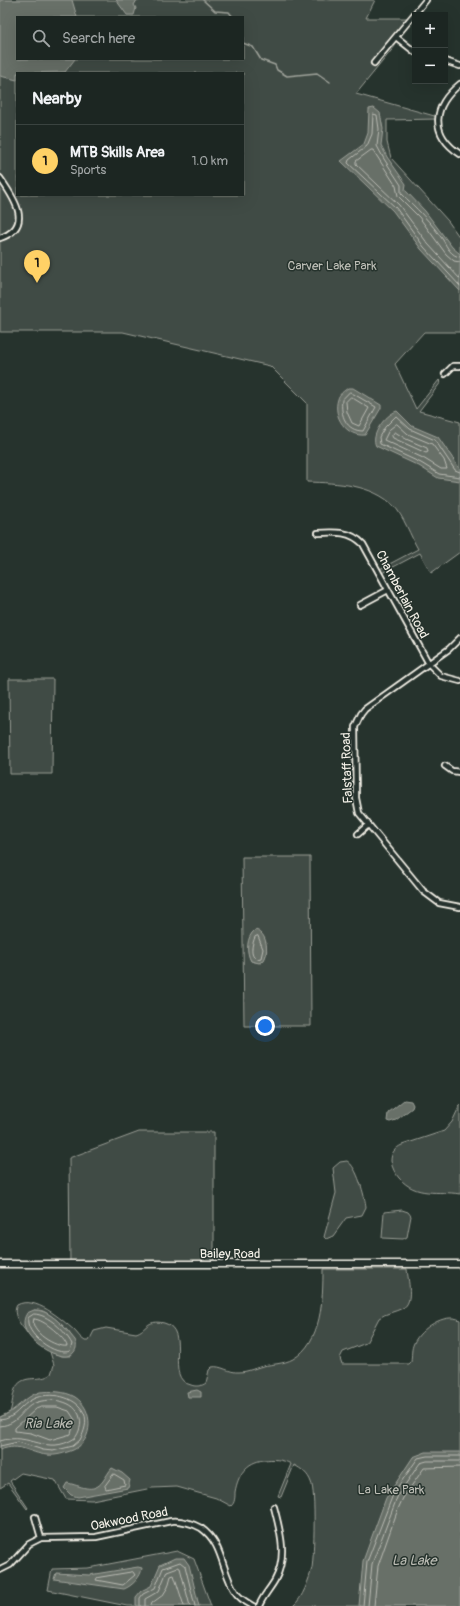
<!DOCTYPE html>
<html lang="en">
<head>
<meta charset="utf-8">
<style>
  body { margin:0; font-family:Pangolin,sans-serif; background:#29322f; color:#f1f3f6 }
  .controls { position:absolute; right:12px; top:12px; display:grid; overflow:hidden; border-radius:0px; box-shadow:0 4px 16px #0002 }
  .controls button { width:36px; height:36px; display:grid; place-items:center; padding:0; border:0; border-bottom:1px solid #3a4340; background:#1c2622; color:#f1f3f6; font:20px sans-serif }
  .you { position:absolute; left:265px; top:1026px; width:14px; height:14px; margin:-10px; border:3px solid #fff; border-radius:50%; background:#1a73e8; box-shadow:0 0 0 6px #1a73e833 }
  .badge { display:grid; place-items:center; width:26px; height:26px; border-radius:50%; background:#ffd166; color:#111; font-size:13px; font-weight:700 }
  .pin { position:absolute; translate:-50% -33px; filter:drop-shadow(0 1px 2px #0008) }
  .pin::after { content:''; position:absolute; top:21px; width:14px; height:12px; background:inherit; clip-path:polygon(0 0,100% 0,50% 100%) }
  .list { margin:0; padding:0; list-style:none }
  h2 { display:flex; justify-content:space-between; align-items:center; height:52px; margin:0; padding:0 16px; font-size:17px }
  h2 small { font-size:13px; font-weight:400; color:#a0a5a5 }
  .list li { display:grid; grid-template-columns:26px 1fr auto; gap:12px; align-items:center; box-sizing:border-box; height:72px; padding:0 16px; border-top:1px solid #3a4340 }
  .list b { display:block; font-size:15px; white-space:nowrap }
  .list p { margin:0; font-size:13px; white-space:nowrap; color:#a0a5a5 }
  .list em { font-size:13px; font-style:normal; color:#a0a5a5 }
  .icon { flex:none; width:22px; height:22px; fill:none; stroke:currentColor; stroke-width:2; stroke-linecap:round; stroke-linejoin:round }
  .map { position:relative; flex:none; width:460px; height:1606px; overflow:hidden }
  .search { position:absolute; background:#1c2622; box-shadow:0 4px 16px #0002; left:16px; top:16px; width:228px; height:44px; display:flex; align-items:center; gap:10px; box-sizing:border-box; padding:0 14px; border-radius:0px; color:#a0a5a5; font-size:15px }
  .panel { position:absolute; background:#1c2622; box-shadow:0 4px 16px #0002; left:16px; top:72px; width:228px; height:124px; border-radius:0px }
  .map>svg:first-child { display:block }
  .green { fill:#414b45; stroke:#9a9e96; fill-rule:evenodd }
  .water { fill:#676f68; stroke:#9fa39b }
  .lines { fill:none; stroke-linecap:round; stroke-linejoin:round }
  .shore { stroke:#bcbdb5; stroke-width:1 }
  .stream { stroke:#9fa39b; stroke-width:1.5 }
  .street-casing { stroke:#f4f1e8; stroke-width:8 }
  .secondary-casing { stroke:#f4f1e8; stroke-width:9 }
  .street { stroke:#26332d; stroke-width:4.5 }
  .secondary { stroke:#26332d; stroke-width:6 }
  .labels { text-anchor:middle; stroke-width:3; stroke-linejoin:round; paint-order:stroke }
  .park-label { font-size:13px; fill:#bebfb7; stroke:#26332d }
  .street-label { font-size:13px; fill:#f4f1e8; stroke:#26332d }
  .water-label { font-size:14px; font-style:italic; fill:#bcbdb5; stroke:#26332d }
</style>
</head>
<body>
<div class="map">
<svg width="460" height="1606" viewBox="0 0 460 1606">
  <rect width="100%" height="100%" fill="#26332d"/>
  <filter id="ink" filterUnits="userSpaceOnUse"><feTurbulence type="fractalNoise" baseFrequency=".025" numOctaves="2"/><feDisplacementMap in="SourceGraphic" scale="8" xChannelSelector="R" yChannelSelector="G"/><feConvolveMatrix kernelMatrix="1 2 1 2 8 2 1 2 1" color-interpolation-filters="sRGB"/></filter>
  <g filter="url(#ink)">
    <!-- green -->
    <path class="green" d="M0 0H375L366 18H412L391 43 395 46 356 94 438 117V119L387 120V142L391 158 448 221 460 238V332H424L395 364 416 409 439 380 441 382 419 411 460 422V552L431 573 420 553 380 574 378 570 418 549C411 537 403 515 394 506 371 484 338 483 307 482V403L270 366 123 332H0ZM17 17H243V59H17ZM17 73H243V195H17Z
      M9 679H53L52 774H10Z
      M242 857H310L311 1026H244ZM253 932 264 938C267 947 269 955 261 963L251 961C246 950 248 943 253 932Z
      M460 1105V1194C437 1190 417 1198 399 1178 395 1173 392 1168 391 1161 391 1153 395 1148 402 1145L444 1131 452 1122Z
      M139 1132H214V1264H70L69 1158Z
      M347 1161C357 1166 365 1197 366 1207L362 1215 346 1218 333 1236 326 1239 324 1237 336 1193 333 1168 340 1162Z
      M402 1210 408 1212 411 1216 407 1237 403 1239 382 1238 384 1212Z
      M323 1269H407C408 1280 414 1302 403 1308 395 1312 386 1313 379 1318L366 1343 343 1352 340 1358 342 1364H409L411 1362C412 1355 411 1349 414 1343 420 1329 445 1312 460 1320V1606H293C303 1598 309 1579 312 1568 314 1555 316 1492 311 1482 308 1474 302 1469 294 1465L281 1497 278 1496 291 1464C282 1459 273 1459 264 1460 246 1462 238 1475 235 1492 235 1497 235 1503 231 1506L216 1498 177 1487 152 1488 92 1500 66 1499 55 1480 21 1473 10 1481 28 1508 27 1509 8 1483 0 1488V1417L10 1412C13 1404 12 1395 16 1387 25 1373 40 1383 51 1374L54 1365 50 1352 62 1356H70C88 1344 55 1316 43 1311 40 1310 37 1310 34 1310L24 1325 28 1334C22 1326 11 1315 17 1305 35 1295 61 1319 74 1330 78 1334 80 1338 85 1341H89L94 1331 106 1328 136 1333C147 1330 146 1319 164 1323 192 1330 163 1379 191 1385 196 1387 202 1386 206 1383L209 1370 212 1367C221 1365 229 1373 239 1372 247 1372 255 1368 263 1366 272 1364 284 1364 293 1359 322 1342 323 1299 323 1269Z
      M177 1551 194 1559 211 1606H127L48 1590 52 1569 88 1568Z"/>
    <!-- water -->
    <path class="water" d="M0 0H72L77 17H17V59H75L65 72 17 73V80L0 76Z
      M116 0H137L134 5 136 8 134 15H127Z
      M374 108 380 113 383 129 381 145 387 157 406 184 405 190 425 211 452 247 460 254V291L421 249 393 211 341 161 364 144 368 133 369 109Z
      M348 388H353L381 405V408L365 435C347 437 332 417 338 399 339 394 344 391 348 388Z
      M397 411 412 426 438 437 460 469V481L438 478 419 466 376 446C370 435 385 415 397 411Z
      M255 930C267 932 269 951 264 960L259 963 251 961C246 952 246 937 255 930Z
      M404 1100 411 1101 413 1105 412 1108 396 1120 390 1122 387 1121 388 1113Z
      M34 1310C47 1310 56 1319 65 1328 68 1332 72 1336 75 1340 79 1349 73 1357 63 1356 46 1354 14 1333 27 1313Z
      M197 1390 201 1392V1397H188L187 1392Z
      M40 1392C51 1391 65 1391 75 1397 94 1409 94 1441 73 1450 65 1453 56 1456 47 1455 28 1453 21 1442 0 1450V1417C16 1412 23 1397 40 1392Z
      M426 1452H460V1606H359L363 1561 386 1498 413 1457Z
      M112 1468 122 1473 130 1480 128 1488 78 1497 71 1495 64 1488 67 1483C80 1485 93 1495 103 1481 106 1477 109 1471 112 1468Z
      M175 1558H184L189 1565 199 1606H138L136 1605V1597L141 1591 151 1586 160 1565Z
      M138 1567 142 1568C141 1577 132 1586 124 1589L54 1579 56 1573 89 1575Z"/>
    <g class="lines">
      <!-- shore -->
      <path class="shore" d="M460 257C451 256 447 247 443 240 431 222 416 208 401 193V185L384 159 377 146 379 129 377 115 373 114 372 134 367 146 349 160 348 163 396 208 424 247 460 286
        M460 262 454 261 446 254 419 217 398 196 396 186 373 150H371L356 161V164L399 205 428 244 460 279
        M350 392 376 407 363 431C346 431 340 415 342 400Z
        M351 397 369 408 359 426 352 423 347 412 346 402Z
        M397 424 408 434 432 444 444 460 447 469H441L423 458 384 440 389 430Z
        M395 432 406 439 427 448 428 452 426 453 393 438 392 436Z
        M460 472 455 470 435 440 410 429 396 416 385 427 379 437 380 444 421 463 439 474 460 477
        M258 936 263 949 261 958 257 959C249 954 252 945 255 937Z
        M34 1314C48 1314 65 1331 72 1344L70 1351C56 1357 24 1334 28 1318Z
        M34 1319C44 1319 65 1338 67 1346 56 1348 28 1331 34 1319Z
        M42 1407H57L69 1411 75 1420 71 1434 50 1440 31 1433 15 1431V1428L36 1409Z
        M0 1420C16 1419 20 1405 33 1399 49 1391 76 1396 84 1413 88 1422 84 1432 80 1440L73 1446 53 1451 43 1450 18 1442 0 1446
        M0 1426C20 1424 21 1409 35 1403 50 1397 76 1400 80 1418 82 1424 79 1433 75 1438 46 1457 31 1431 0 1441
        M114 1474 124 1480 125 1485 106 1489 105 1486Z
        M133 1572 135 1575 123 1585 96 1580 97 1578Z
        M140 1606V1598L143 1594 155 1588 163 1568 180 1562 185 1566 195 1606
        M145 1606V1599L159 1591 167 1571 178 1567 180 1568 190 1606
        M151 1606 152 1603 163 1595 168 1587 171 1576 174 1575 184 1606
        M363 1606 367 1562 394 1492 418 1458 427 1456H460
        M368 1606 372 1564 398 1495 420 1463 427 1461H460
        M374 1606 378 1566 398 1509 403 1498 424 1468 460 1467"/>
      <!-- stream -->
      <path class="stream" d="M203 0 215 11 229 12 233 17
        M243 43 253 47 261 60 275 65 277 70 287 76 317 73 330 82"/>
      <!-- street casing -->
      <g class="street-casing">
        <path id="street" d="M396 37 415 52
          M445 61 460 66
          M374 63 426 0
          M460 84C433 106 429 133 460 154
          M0 178C13 197 35 226 0 238
          M445 374 453 366H460
          M318 533C336 532 350 531 363 544L429 664 441 676 460 681
          M360 605 388 590
          M460 638 449 649 365 709 361 714 355 727 356 798 359 813 423 891 439 903 460 907
          M445 766 452 771 460 772
          M358 834 368 825
          M35 1517 41 1538
          M0 1570 10 1565 29 1544 41 1538 96 1537 171 1521C182 1520 191 1523 201 1528 224 1544 221 1572 236 1593 240 1599 246 1602 253 1606
          M259 1606C263 1596 270 1589 275 1580 288 1556 280 1531 274 1507"/>
      </g>
      <!-- secondary casing -->
      <g class="secondary-casing">
        <path id="secondary" d="M0 1264H460"/>
      </g>
      <!-- street -->
      <use href="#street" class="street"/>
      <!-- secondary -->
      <use href="#secondary" class="secondary"/>
    </g>
  </g>
  <g class="labels">
    <!-- park labels -->
    <g class="park-label">
      <text x="332" y="270">Carver Lake Park</text>
      <text x="391" y="1494">La Lake Park</text>
    </g>
    <!-- street labels -->
    <g class="street-label">
      <text transform="translate(403 594) rotate(62)" y="5">Chamberlain Road</text>
      <text transform="translate(346 768) rotate(-92)" y="5">Falstaff Road</text>
      <text x="230" y="1258">Bailey Road</text>
      <text transform="translate(129 1518) rotate(-11)" y="5">Oakwood Road</text>
    </g>
    <!-- water labels -->
    <g class="water-label">
      <text x="48" y="1428">Ria Lake</text>
      <text x="414" y="1565">La Lake</text>
    </g>
  </g>
</svg>
<div class="controls">
<button>+</button>
<button>−</button>
</div>
<div class="you"></div>
<div class="pin badge" style="left:37px;top:283px">1</div>
<div class="search"><svg class="icon" aria-label="search" viewBox="0 0 24 24"><circle cx="10" cy="10" r="6"/><path d="M15 15l6 6"/></svg>Search here</div>
<section class="panel">
<h2>Nearby<small></small></h2>
<ul class="list">
<li><span class="badge">1</span><div><b>MTB Skills Area</b><p>Sports</p></div><em>1.0 km</em></li>
</ul>
</section>
</div>
</body>
</html>
